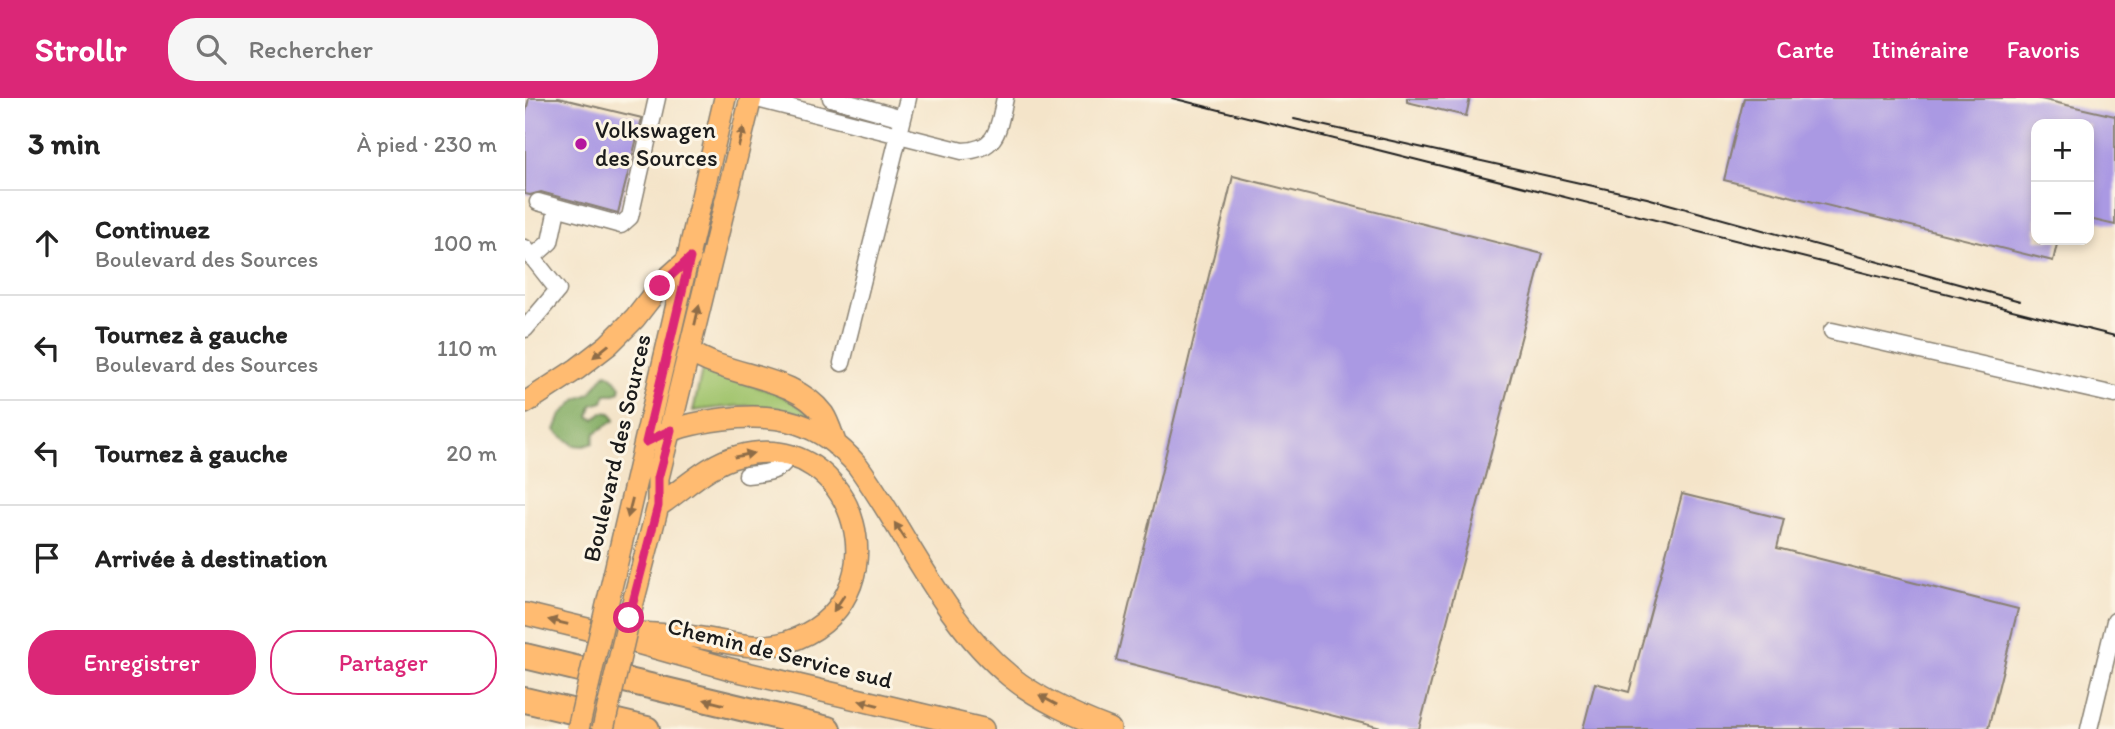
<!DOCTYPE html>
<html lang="fr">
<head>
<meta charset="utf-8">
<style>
  body { margin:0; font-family:Itim,sans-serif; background:#f6f6f6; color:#222 }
  .controls { position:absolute; right:21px; top:21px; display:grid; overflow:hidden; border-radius:14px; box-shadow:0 4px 10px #0003 }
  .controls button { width:63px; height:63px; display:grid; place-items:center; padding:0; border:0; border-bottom:2px solid #e0e0e0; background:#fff; color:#222; font:35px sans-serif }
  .stop { position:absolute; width:21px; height:21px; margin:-16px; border:5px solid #db2777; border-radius:50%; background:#fff }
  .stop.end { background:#db2777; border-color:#fff; box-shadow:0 2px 7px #0008 }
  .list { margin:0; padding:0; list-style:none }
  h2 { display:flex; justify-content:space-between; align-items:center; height:91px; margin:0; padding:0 28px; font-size:30px }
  h2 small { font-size:23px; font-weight:400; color:#767676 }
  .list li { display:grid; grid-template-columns:46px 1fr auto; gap:21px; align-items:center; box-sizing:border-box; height:105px; padding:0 28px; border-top:2px solid #e0e0e0 }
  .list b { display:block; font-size:26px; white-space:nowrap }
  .list p { margin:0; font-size:23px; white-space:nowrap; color:#767676 }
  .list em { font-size:23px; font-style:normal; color:#767676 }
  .actions { display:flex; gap:14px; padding:21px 28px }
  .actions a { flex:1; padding:16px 0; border:2px solid #db2777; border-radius:28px; text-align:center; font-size:24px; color:#db2777 }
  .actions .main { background:#db2777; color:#fff }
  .icon { flex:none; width:38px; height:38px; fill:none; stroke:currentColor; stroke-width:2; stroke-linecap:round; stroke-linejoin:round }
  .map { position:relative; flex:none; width:1590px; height:631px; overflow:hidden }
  header { display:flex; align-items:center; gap:42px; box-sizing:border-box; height:98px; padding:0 35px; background:#db2777; color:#fff }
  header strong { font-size:33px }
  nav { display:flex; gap:38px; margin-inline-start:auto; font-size:24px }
  .search { width:490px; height:63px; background:#f6f6f6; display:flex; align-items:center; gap:18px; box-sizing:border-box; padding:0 24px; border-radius:28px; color:#767676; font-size:26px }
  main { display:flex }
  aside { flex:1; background:#fff }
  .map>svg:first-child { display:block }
  .green { fill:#a1c46d; stroke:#5e7044; stroke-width:2 }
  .forest { fill:#80aa60; stroke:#4e633e; stroke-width:2 }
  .building { fill:#aa99e3 }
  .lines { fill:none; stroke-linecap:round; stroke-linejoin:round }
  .minor-casing { stroke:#888072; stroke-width:19 }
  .major-casing { stroke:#888072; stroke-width:24 }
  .highway-casing { stroke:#888072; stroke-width:28 }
  .minor { stroke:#fff; stroke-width:16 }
  .major { stroke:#ffbb71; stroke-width:21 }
  .highway { stroke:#ffbb71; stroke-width:24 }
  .tram { stroke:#1c1c1c; stroke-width:2 }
  .major-bridge-casing { stroke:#888072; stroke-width:24; stroke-linecap:butt }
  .major-bridge { stroke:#ffbb71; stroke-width:21 }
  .oneway { fill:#8e6c46 }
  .route { stroke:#db2777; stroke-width:9 }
  .poi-dot { fill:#b5179e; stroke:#fcf5e5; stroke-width:2.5 }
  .labels { text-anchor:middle; stroke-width:6; stroke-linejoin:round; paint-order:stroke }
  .poi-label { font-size:24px; fill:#1c1c1c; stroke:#fcf5e5; text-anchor:start }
  .street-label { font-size:24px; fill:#1c1c1c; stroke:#fcf5e5 }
</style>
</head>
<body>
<header>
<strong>Strollr</strong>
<div class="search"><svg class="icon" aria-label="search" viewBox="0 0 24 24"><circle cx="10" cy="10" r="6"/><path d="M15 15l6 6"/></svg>Rechercher</div>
<nav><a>Carte</a><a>Itinéraire</a><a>Favoris</a></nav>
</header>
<main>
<aside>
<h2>3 min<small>À pied · 230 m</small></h2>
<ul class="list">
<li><svg class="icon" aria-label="ahead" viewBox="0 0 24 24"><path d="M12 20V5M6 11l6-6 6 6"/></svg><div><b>Continuez</b><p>Boulevard des Sources</p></div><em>100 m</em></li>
<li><svg class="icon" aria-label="left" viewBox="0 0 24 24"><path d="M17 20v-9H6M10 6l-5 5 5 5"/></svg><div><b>Tournez à gauche</b><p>Boulevard des Sources</p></div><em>110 m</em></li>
<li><svg class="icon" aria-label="left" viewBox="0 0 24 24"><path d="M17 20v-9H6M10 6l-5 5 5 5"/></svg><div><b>Tournez à gauche</b></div><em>20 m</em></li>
<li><svg class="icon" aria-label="arrive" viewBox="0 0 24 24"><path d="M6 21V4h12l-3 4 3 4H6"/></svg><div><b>Arrivée à destination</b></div></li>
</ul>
<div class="actions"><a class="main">Enregistrer</a><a>Partager</a></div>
</aside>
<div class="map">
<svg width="1590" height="631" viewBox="0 0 1590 631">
  <rect width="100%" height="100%" fill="#fcf5e5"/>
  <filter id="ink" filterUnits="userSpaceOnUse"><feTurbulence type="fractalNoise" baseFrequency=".0143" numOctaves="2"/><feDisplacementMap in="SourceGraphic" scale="14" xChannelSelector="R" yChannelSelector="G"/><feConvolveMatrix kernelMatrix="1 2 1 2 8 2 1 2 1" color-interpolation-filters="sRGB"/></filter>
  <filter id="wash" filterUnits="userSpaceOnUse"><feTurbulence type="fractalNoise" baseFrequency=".00686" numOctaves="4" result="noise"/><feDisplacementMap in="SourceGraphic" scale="28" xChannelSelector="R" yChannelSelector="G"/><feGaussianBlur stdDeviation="1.57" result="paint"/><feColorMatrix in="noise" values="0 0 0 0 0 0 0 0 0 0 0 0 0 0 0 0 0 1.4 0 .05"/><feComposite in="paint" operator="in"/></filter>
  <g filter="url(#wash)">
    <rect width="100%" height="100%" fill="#f4e4c9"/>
    <!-- green -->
    <path class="green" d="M177 272 249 294 267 303 290 320C245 303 213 307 168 313Z"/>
    <!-- forest -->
    <path class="forest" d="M81 275 86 277 96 288 95 293 90 296H81L78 304 67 307 64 319 70 321 77 314 86 315 90 322 70 335 68 345 59 348 48 347C43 341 34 338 30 332L36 317 52 301 65 296Z"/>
    <g id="blocks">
      <!-- building -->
      <path class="building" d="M4 0H34L117 20 93 115 16 94 5 97 0 96V18Z
        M882 0H945L941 18 882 4Z
        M1219 0H1511L1590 18V127L1564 121V26H1511V142H1533L1528 163 1199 82Z
        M708 78 1018 156 894 631H860L591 562Z
        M1157 396 1259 421 1252 450 1493 511 1463 631H1058L1070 585 1104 594Z"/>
    </g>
  </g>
  <g filter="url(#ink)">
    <use href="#blocks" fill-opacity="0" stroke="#888072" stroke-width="2"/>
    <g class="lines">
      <!-- minor casing -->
      <g class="minor-casing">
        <path id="minor" d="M228 0 437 53C474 52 473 30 480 0
          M306 0 377 20
          M13 104 96 127 105 119 132 0
          M0 150 33 192 0 231
          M7 160 25 144 32 111
          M1307 233 1590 297
          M317 265 383 0
          M222 377C240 375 254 375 263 359
          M1564 631 1590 523"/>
      </g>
      <!-- major casing -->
      <g class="major-casing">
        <path id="major" d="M164 253C204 280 268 276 298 316 304 325 307 337 311 347
          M0 305 52 271 83 247 110 220 138 184 165 160
          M121 344C148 330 168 325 198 321 254 314 295 324 333 368 383 437 418 524 486 579 514 602 551 618 585 631
          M89 477 200 0
          M0 516 66 532 205 571 458 631
          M104 520 133 408V380L226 0
          M66 532C98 534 130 536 162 538 194 541 230 555 262 544 383 506 333 327 214 358 184 365 159 391 133 408"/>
      </g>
      <!-- highway casing -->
      <g class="highway-casing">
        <path id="highway" d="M0 558 303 631
          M0 602 122 631"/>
      </g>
      <!-- minor -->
      <use href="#minor" class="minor"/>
      <!-- major -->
      <use href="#major" class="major"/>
      <!-- highway -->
      <use href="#highway" class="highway"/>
      <!-- tram -->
      <path class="tram" d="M647 0 1590 238
        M769 21 1122 100 1495 203"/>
      <!-- major-bridge casing -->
      <g class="major-bridge-casing">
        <path id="major-bridge" d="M53 631 89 477
          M78 631 104 520"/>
      </g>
      <!-- major-bridge -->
      <use href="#major-bridge" class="major-bridge"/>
    </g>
    <!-- one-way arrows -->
    <defs><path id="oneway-solid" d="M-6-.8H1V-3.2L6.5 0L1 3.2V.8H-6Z" transform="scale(1.75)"/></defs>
    <g class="oneway">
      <use href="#oneway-solid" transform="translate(216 39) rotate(-76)"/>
      <use href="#oneway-solid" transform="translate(172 217) rotate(-77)"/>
      <use href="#oneway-solid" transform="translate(76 253) rotate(141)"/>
      <use href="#oneway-solid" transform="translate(219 357) rotate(-12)"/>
      <use href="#oneway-solid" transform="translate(105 410) rotate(104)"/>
      <use href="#oneway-solid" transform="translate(375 433) rotate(-123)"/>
      <use href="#oneway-solid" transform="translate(314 505) rotate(124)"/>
      <use href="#oneway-solid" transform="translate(33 524) rotate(-167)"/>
      <use href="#oneway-solid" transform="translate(523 602) rotate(-151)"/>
      <use href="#oneway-solid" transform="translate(189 604) rotate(-166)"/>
      <use href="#oneway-solid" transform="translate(344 605) rotate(-166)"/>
    </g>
  </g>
  <g class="lines" filter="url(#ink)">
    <!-- route -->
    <path class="route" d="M104 520 133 408V380L146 332 121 344 165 160 135 188"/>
  </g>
  <!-- markers -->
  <circle class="poi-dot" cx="56" cy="46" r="7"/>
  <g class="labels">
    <!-- poi labels -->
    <g class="poi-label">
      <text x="70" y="40">Volkswagen<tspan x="70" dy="28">des Sources</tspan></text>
    </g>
    <!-- street labels -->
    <g class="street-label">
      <text transform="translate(92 350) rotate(-77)" y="8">Boulevard des Sources</text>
      <text transform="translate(255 555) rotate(14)" y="8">Chemin de Service sud</text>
    </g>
  </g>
</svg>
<div class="controls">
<button>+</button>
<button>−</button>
</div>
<div class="stop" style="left:104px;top:520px"></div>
<div class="stop end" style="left:135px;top:188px"></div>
</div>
</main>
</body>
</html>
